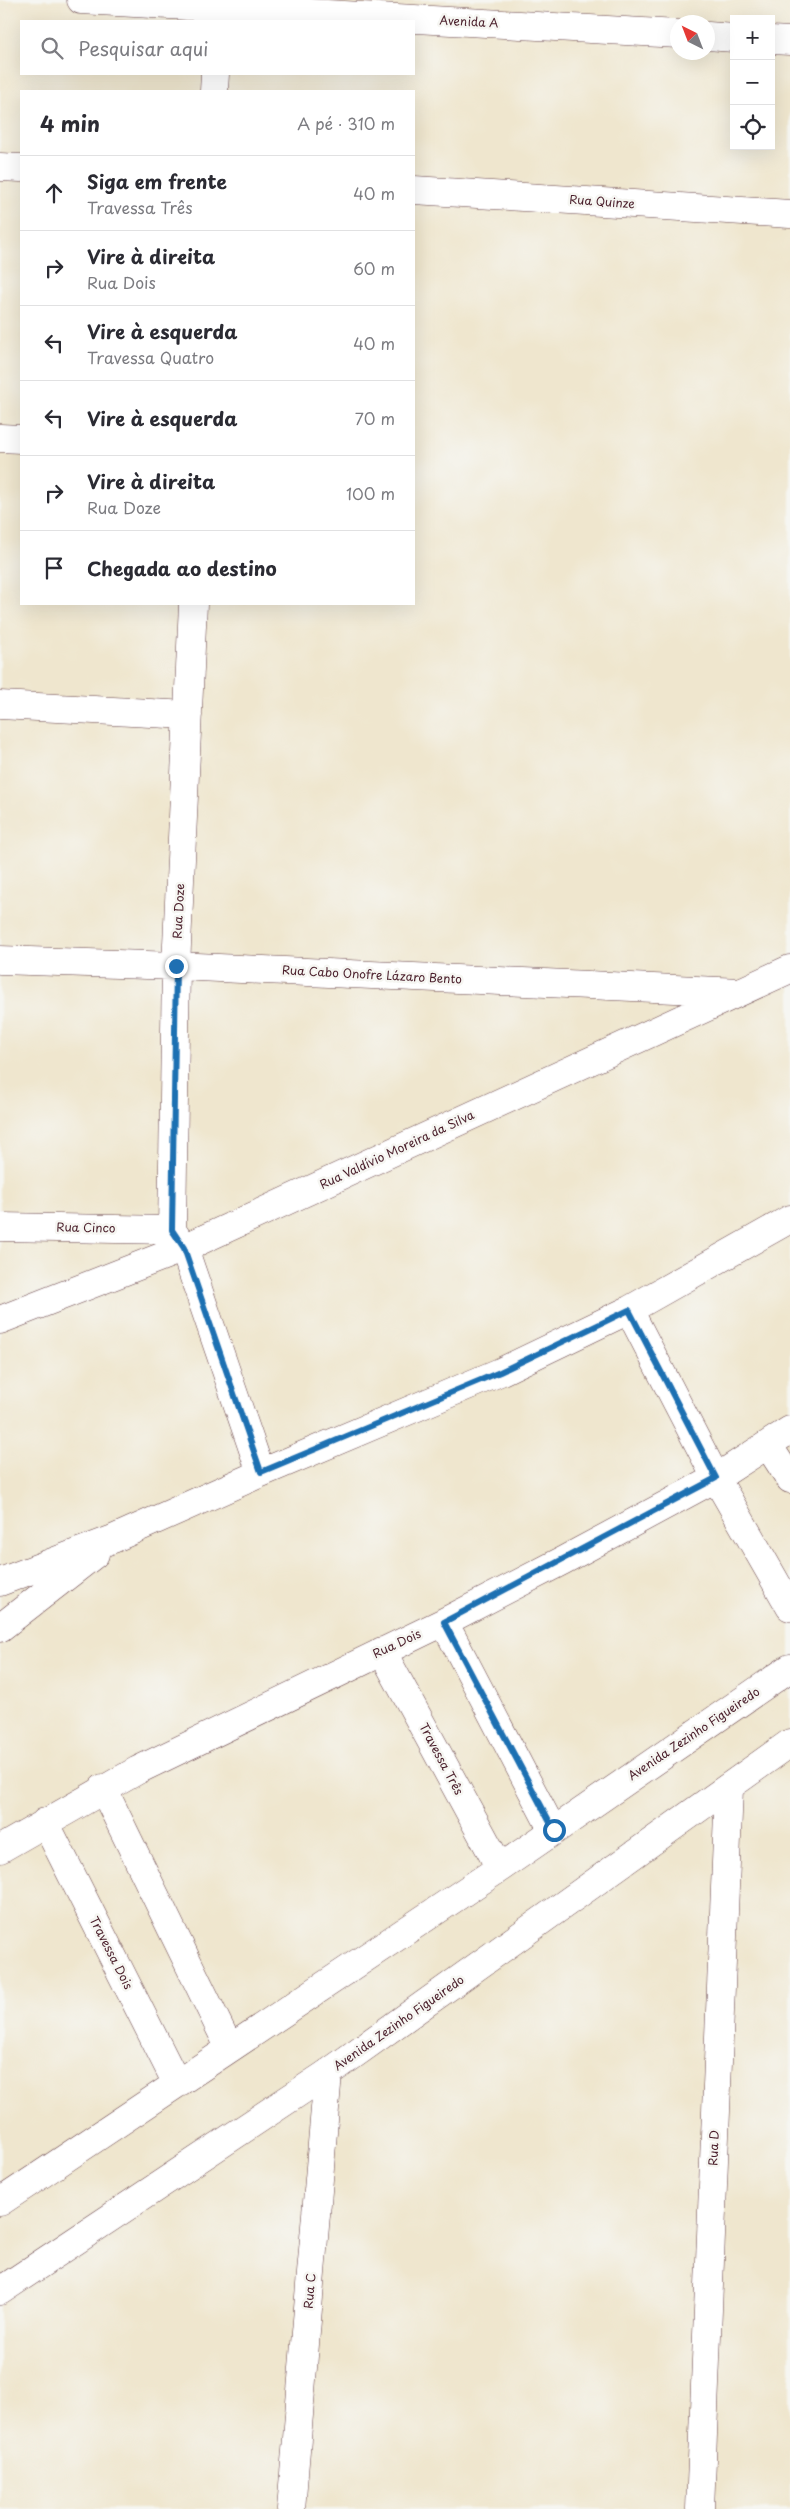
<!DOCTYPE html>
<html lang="pt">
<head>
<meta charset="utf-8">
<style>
  body { margin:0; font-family:"Playpen Sans",sans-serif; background:#f7f7f7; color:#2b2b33 }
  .controls { position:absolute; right:15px; top:15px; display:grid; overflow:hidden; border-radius:0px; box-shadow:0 5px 20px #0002 }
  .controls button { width:45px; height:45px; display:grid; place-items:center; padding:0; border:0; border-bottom:1px solid #e1e1e2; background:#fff; color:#2b2b33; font:25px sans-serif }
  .compass { position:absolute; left:670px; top:15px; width:45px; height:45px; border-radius:50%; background:#fff; box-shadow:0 5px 20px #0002; rotate:318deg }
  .stop { position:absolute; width:15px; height:15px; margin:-11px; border:4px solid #1f6fb2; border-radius:50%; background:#fff }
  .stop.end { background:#1f6fb2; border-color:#fff; box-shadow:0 1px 5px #0008 }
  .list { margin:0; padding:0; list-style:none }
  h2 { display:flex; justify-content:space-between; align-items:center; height:65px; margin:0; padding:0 20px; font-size:21px }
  h2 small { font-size:16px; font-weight:400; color:#7c7c81 }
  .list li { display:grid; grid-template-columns:32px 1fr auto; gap:15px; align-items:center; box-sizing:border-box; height:75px; padding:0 20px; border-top:1px solid #e1e1e2 }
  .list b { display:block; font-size:19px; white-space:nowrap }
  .list p { margin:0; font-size:16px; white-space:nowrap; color:#7c7c81 }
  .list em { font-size:16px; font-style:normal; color:#7c7c81 }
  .icon { flex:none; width:28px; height:28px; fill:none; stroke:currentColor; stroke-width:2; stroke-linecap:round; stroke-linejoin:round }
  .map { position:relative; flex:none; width:790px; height:2509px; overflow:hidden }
  .search { position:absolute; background:#fff; box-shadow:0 5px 20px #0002; left:20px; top:20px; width:395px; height:55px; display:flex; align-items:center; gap:12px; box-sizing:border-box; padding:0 18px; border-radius:0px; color:#7c7c81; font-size:19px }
  .panel { position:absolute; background:#fff; box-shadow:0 5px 20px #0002; left:20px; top:90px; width:395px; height:515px; border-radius:0px }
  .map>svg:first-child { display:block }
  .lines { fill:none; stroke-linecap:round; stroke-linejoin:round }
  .minor-casing { stroke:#633d43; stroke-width:29 }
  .major-casing { stroke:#633d43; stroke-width:29 }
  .minor { stroke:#fff; stroke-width:28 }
  .major { stroke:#fff; stroke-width:28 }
  .route { stroke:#1f6fb2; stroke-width:6 }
  .labels { text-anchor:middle; stroke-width:5; stroke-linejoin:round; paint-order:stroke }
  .street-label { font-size:12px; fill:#4a1f2b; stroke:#f6f6f2 }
</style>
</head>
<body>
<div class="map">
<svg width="790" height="2509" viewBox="0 0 790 2509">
  <rect width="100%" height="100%" fill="#f6f6f2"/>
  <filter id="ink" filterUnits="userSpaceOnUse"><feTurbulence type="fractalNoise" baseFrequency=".02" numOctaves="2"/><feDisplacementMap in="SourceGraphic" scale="10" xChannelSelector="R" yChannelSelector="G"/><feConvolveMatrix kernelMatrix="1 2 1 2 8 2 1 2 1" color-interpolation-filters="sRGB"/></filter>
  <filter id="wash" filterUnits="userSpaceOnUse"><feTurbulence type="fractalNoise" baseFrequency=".0096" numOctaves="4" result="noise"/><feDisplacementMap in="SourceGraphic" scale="20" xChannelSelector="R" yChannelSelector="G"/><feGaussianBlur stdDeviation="1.12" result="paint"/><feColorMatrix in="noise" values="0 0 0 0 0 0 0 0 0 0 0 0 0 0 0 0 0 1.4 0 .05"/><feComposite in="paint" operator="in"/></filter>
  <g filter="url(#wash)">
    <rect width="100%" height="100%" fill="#efe6ce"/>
  </g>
  <g filter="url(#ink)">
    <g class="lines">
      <!-- minor casing -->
      <g class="minor-casing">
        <path id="minor" d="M81 0 678 34
          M708 36 734 38
          M771 40 790 41
          M214 91 215 74
          M0 167 21 168
          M414 190 790 214
          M0 438 21 439
          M193 604 176 966 172 1230 184 1248 261 1473
          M0 705 188 715
          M0 960 176 966 740 992
          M0 1227 172 1230
          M629 1310 716 1478 790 1607
          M0 1320 184 1248 790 969
          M768 1445 790 1479
          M0 1582 113 1539 261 1473 500 1372 629 1310 790 1219
          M444 1622 553 1831
          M0 1628 95 1554
          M382 1651 500 1868
          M103 1788 229 2047
          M45 1822 177 2084
          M0 1849 138 1770 444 1622 562 1561 716 1478 790 1430
          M0 2202 500 1868 790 1668
          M291 2509 328 2073
          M700 2509 729 1788"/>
      </g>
      <!-- major casing -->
      <g class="major-casing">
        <path id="major" d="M0 2291 328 2073 790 1743"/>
      </g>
      <!-- minor -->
      <use href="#minor" class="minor"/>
      <!-- major -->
      <use href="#major" class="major"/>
    </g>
  </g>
  <g class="lines" filter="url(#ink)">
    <!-- route -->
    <path class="route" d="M176 966 172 1230 184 1248 261 1472 500 1372 629 1310 716 1478 444 1622 554 1830"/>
  </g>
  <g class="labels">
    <!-- street labels -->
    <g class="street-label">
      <text transform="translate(469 22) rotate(3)" y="4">Avenida A</text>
      <text transform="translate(602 202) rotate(4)" y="4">Rua Quinze</text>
      <text transform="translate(179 911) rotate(-87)" y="4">Rua Doze</text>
      <text transform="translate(372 975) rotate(3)" y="4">Rua Cabo Onofre Lázaro Bento</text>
      <text transform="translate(397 1150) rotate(-25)" y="4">Rua Valdívio Moreira da Silva</text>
      <text transform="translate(86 1228) rotate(1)" y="4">Rua Cinco</text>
      <text transform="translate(397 1644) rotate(-25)" y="4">Rua Dois</text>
      <text transform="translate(694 1734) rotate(-34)" y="4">Avenida Zezinho Figueiredo</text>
      <text transform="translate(441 1759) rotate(62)" y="4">Travessa Três</text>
      <text transform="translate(111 1953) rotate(63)" y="4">Travessa Dois</text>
      <text transform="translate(399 2023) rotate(-35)" y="4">Avenida Zezinho Figueiredo</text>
      <text transform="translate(714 2148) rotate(-88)" y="4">Rua D</text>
      <text transform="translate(310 2291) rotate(-85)" y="4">Rua C</text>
    </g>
  </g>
</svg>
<div class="controls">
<button>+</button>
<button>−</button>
<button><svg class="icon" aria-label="locate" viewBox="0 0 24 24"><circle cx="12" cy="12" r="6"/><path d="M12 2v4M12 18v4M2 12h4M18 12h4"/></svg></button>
</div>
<svg class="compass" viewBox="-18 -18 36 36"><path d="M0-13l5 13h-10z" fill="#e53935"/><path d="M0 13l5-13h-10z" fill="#7c7c81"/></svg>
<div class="stop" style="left:554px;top:1830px"></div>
<div class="stop end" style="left:176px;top:966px"></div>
<div class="search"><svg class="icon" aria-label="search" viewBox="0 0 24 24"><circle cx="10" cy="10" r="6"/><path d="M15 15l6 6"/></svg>Pesquisar aqui</div>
<section class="panel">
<h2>4 min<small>A pé · 310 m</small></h2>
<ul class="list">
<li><svg class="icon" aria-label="ahead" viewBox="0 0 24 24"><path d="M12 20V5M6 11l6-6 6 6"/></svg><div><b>Siga em frente</b><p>Travessa Três</p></div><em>40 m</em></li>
<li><svg class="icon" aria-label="right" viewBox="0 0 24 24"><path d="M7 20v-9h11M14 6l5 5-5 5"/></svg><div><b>Vire à direita</b><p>Rua Dois</p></div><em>60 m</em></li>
<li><svg class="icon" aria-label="left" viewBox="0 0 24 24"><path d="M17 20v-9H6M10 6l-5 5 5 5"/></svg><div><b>Vire à esquerda</b><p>Travessa Quatro</p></div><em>40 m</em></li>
<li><svg class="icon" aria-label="left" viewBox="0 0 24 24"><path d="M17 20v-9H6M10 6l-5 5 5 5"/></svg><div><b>Vire à esquerda</b></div><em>70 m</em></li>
<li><svg class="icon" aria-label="right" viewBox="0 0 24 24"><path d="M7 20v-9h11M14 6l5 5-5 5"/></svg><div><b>Vire à direita</b><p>Rua Doze</p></div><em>100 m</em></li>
<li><svg class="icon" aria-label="arrive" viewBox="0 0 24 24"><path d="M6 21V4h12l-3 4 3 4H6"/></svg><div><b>Chegada ao destino</b></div></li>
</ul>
</section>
</div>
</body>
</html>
